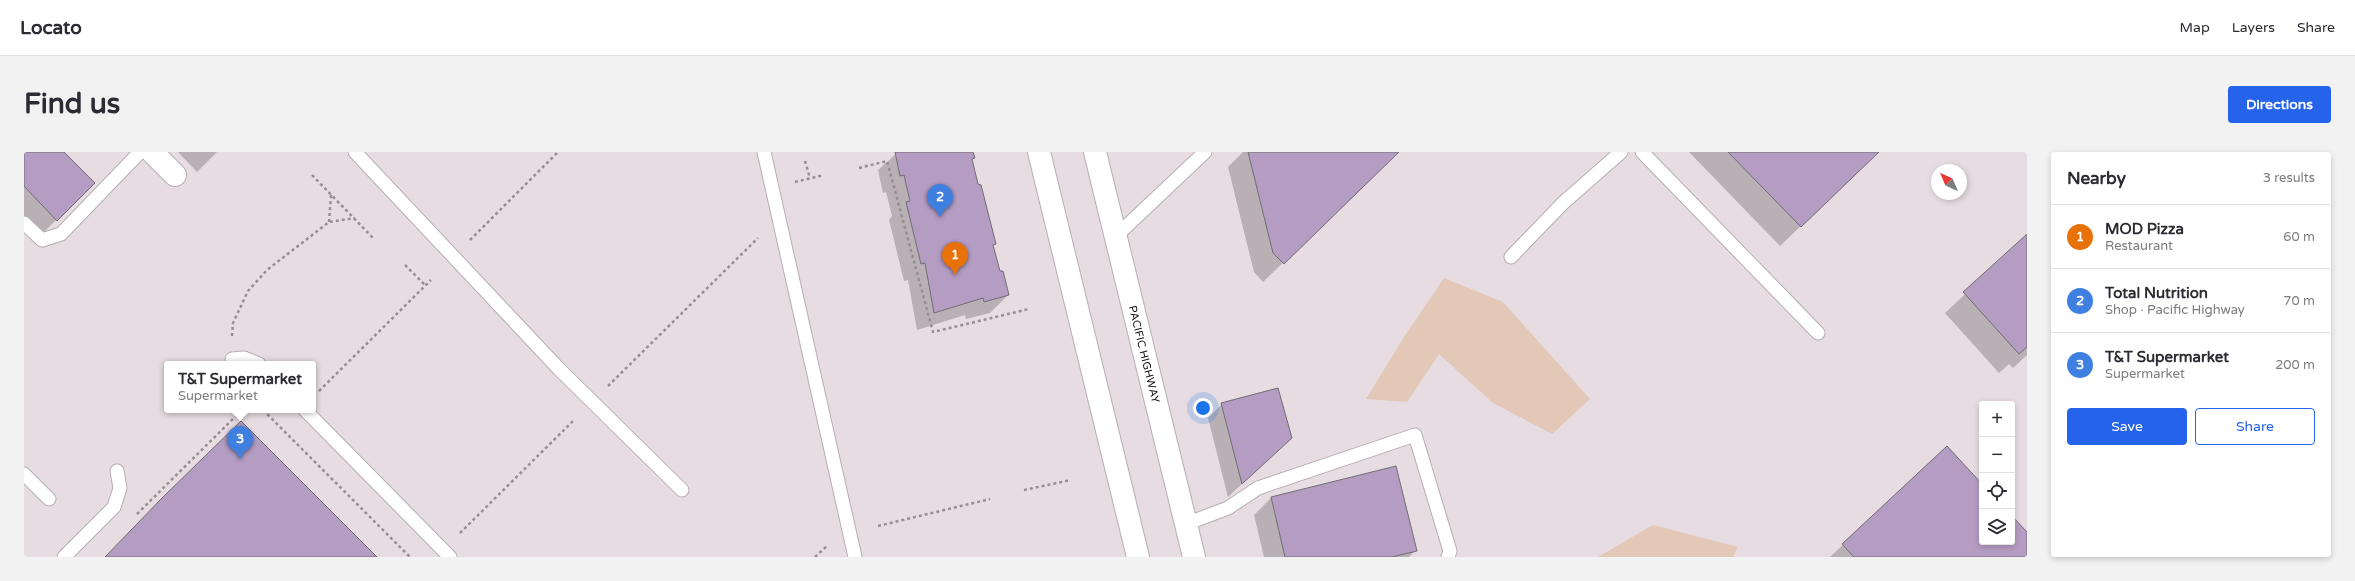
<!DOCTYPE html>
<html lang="en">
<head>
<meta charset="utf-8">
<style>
  body { margin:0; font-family:"Varela Round",sans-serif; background:#f2f2f3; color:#2b2b33 }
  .controls { position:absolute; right:12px; bottom:12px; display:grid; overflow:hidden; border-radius:4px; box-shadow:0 2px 6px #0003 }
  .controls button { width:36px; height:36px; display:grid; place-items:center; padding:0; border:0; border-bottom:1px solid #e1e1e2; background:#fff; color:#2b2b33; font:20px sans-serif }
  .compass { position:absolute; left:1907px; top:12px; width:36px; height:36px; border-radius:50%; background:#fff; box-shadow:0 2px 6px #0003; rotate:316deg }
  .you { position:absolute; left:1179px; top:256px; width:14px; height:14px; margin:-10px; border:3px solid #fff; border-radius:50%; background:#1a73e8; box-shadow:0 0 0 6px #1a73e833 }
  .badge { display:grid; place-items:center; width:26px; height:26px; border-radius:50%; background:#2563eb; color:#fff; font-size:13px; font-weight:700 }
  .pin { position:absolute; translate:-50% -33px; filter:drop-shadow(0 1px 2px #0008) }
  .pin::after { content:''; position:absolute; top:21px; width:14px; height:12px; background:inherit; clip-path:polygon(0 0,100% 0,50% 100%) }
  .popup { position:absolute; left:140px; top:209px; width:152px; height:52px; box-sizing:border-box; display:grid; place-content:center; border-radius:4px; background:#fff; filter:drop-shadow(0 1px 3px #0005); font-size:13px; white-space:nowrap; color:#7c7c81 }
  .popup b { font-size:15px; color:#2b2b33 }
  .popup::after { content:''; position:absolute; left:50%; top:100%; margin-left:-8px; border:8px solid transparent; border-top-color:#fff }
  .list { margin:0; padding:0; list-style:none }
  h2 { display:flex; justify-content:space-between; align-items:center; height:52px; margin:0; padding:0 16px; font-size:17px }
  h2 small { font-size:13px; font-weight:400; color:#7c7c81 }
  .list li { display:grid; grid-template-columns:26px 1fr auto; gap:12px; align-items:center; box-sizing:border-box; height:64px; padding:0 16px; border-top:1px solid #e1e1e2 }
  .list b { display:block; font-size:15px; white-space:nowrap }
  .list p { margin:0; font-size:13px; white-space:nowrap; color:#7c7c81 }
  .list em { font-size:13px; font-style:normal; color:#7c7c81 }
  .actions { display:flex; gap:8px; padding:12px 16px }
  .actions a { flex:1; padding:9px 0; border:1px solid #2563eb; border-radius:4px; text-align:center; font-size:14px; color:#2563eb }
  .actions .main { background:#2563eb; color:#fff }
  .icon { flex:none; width:22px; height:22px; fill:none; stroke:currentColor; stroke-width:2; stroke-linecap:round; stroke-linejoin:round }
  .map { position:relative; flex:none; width:2003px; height:405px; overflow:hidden; border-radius:4px }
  header { display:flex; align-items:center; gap:24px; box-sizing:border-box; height:56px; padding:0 20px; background:#fff; border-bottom:1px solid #e1e1e2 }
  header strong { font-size:19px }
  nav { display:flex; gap:22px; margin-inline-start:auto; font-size:14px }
  .intro { display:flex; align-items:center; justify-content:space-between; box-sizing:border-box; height:96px; padding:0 24px }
  h1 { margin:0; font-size:28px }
  .button { padding:10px 18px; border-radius:4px; background:#2563eb; color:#fff; font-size:14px; font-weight:700 }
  main { display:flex; gap:24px; padding:0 24px }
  aside { flex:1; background:#fff; border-radius:4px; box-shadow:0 2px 6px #0003 }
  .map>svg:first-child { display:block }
  .green { fill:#e3c7b7 }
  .shadow { fill:#0003 }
  .building { fill:#b49cc3; stroke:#716d74 }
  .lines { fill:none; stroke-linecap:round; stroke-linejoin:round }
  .lane-casing { stroke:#b7aeb2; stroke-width:15 }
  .street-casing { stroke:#b7aeb2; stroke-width:24 }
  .highway-casing { stroke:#b7aeb2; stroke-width:24 }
  .path { stroke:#968e92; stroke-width:2.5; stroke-dasharray:3 3; stroke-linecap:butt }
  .lane { stroke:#fff; stroke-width:13 }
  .street { stroke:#fff; stroke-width:22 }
  .highway { stroke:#fff; stroke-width:22 }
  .labels { text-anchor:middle; stroke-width:3; stroke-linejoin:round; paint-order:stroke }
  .street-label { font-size:11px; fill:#120f10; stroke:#f3e9ee }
</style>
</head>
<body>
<header>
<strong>Locato</strong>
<nav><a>Map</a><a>Layers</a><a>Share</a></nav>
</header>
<div class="intro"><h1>Find us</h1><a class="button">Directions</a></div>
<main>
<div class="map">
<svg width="2003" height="405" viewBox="0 0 2003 405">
  <rect width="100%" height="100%" fill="#e6dce1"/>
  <!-- green -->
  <path class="green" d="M1420 126 1479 150 1566 247 1528 282 1469 251 1415 202 1383 250 1342 247 1380 185Z
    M1629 373 1714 395 1709 405H1574Z"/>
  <!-- shadow -->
  <path class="shadow" d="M0 0H39L69 31 15 85 0 70Z
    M154 0H193L173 20Z
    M948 0 950 5 947 8 971 92 968 95 975 121 984 143 966 161 942 167 941 163 893 178 884 128 880 129 865 68 868 64 862 40 859 41 854 18 874 0Z
    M1219 0H1374L1239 130 1230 120 1204 15Z
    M1665 0H1854L1756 94Z
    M2003 84V203L1989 216 1985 212 1975 221 1921 161Z
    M1198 252 1267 286 1204 345 1184 266Z
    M1923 295 1958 333V390H1988V365L2003 382V405H1806Z
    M1371 315 1392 398 1385 405H1240L1230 363 1247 346Z"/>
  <!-- building -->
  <path class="building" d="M0 0H40L71 31 33 69 0 34Z
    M871 0H949L951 6 948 7 954 32 957 33 972 92 969 93 976 119H979L985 143 960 150 959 146 910 161 901 111 897 112 882 50 886 49 880 23 876 24Z
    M1224 0H1375L1260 112 1249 101Z
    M1704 0H1855L1777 75Z
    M2003 82V195L1995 202 1939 140Z
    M1254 236 1268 286 1218 332 1197 251Z
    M217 269 353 405H81L139 345Z
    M1923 294 1958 332V390H1988V364L2003 380V405H1830L1818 392Z
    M1372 314 1393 399 1368 405H1261L1247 345Z"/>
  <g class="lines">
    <!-- lane casing -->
    <g class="lane-casing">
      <path id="lane" d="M331 0 535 217 658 338
        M740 0 831 405
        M1618 0 1794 181
        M0 71 18 88 37 82 116 0
        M1091 85 1181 0
        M1487 105 1539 51 1597 0
        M208 207 220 206 235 212
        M281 258 426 405
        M0 322 25 347
        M1162 372 1204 356 1234 336 1391 283 1426 399 1424 405
        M40 405 90 355 96 336 93 319"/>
    </g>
    <!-- street casing -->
    <g class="street-casing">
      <path id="street" d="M128 0 151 23"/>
    </g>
    <!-- highway casing -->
    <g class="highway-casing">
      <g id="highway">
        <path d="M1015 0 1114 405"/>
        <path id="s1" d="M1071 0 1170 405"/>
      </g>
    </g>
    <!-- path -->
    <path class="path" d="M781 9 786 26
      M835 16 863 9 909 180 1005 157
      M288 23 349 86
      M771 30 800 23
      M305 70 307 43
      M446 88 534 0
      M381 113 401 133
      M208 184 209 171 224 139 243 118 305 70 331 66
      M584 234 734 86
      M295 239 407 128
      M239 258 386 405
      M1000 338 1047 328
      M113 362 218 258
      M854 374 966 347
      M436 381 549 269
      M791 405 804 393"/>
    <!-- lane -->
    <use href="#lane" class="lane"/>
    <!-- street -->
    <use href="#street" class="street"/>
    <!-- highway -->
    <use href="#highway" class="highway"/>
  </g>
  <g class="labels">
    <!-- street labels -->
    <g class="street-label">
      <text dy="4" stroke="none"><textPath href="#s1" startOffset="208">PACIFIC HIGHWAY</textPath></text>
    </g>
  </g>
</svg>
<div class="controls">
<button>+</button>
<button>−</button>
<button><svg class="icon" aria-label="locate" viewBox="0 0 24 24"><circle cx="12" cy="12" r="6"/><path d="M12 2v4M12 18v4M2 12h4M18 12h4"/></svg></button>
<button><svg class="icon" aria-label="layers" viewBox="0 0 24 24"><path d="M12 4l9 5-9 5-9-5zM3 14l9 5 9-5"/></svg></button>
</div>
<svg class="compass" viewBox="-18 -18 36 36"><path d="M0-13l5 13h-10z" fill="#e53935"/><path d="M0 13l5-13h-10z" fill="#7c7c81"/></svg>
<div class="you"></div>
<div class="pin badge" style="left:931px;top:123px;background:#e8710a">1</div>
<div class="pin badge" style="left:916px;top:65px;background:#3f7fe0">2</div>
<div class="pin badge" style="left:216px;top:307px;background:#3f7fe0">3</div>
<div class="popup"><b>T&amp;T Supermarket</b>Supermarket</div>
</div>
<aside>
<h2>Nearby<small>3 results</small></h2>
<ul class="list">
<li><span class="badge" style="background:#e8710a">1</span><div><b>MOD Pizza</b><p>Restaurant</p></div><em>60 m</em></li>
<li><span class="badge" style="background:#3f7fe0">2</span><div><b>Total Nutrition</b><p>Shop · Pacific Highway</p></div><em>70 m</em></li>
<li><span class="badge" style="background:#3f7fe0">3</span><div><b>T&amp;T Supermarket</b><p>Supermarket</p></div><em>200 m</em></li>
</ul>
<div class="actions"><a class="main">Save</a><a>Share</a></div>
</aside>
</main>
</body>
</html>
